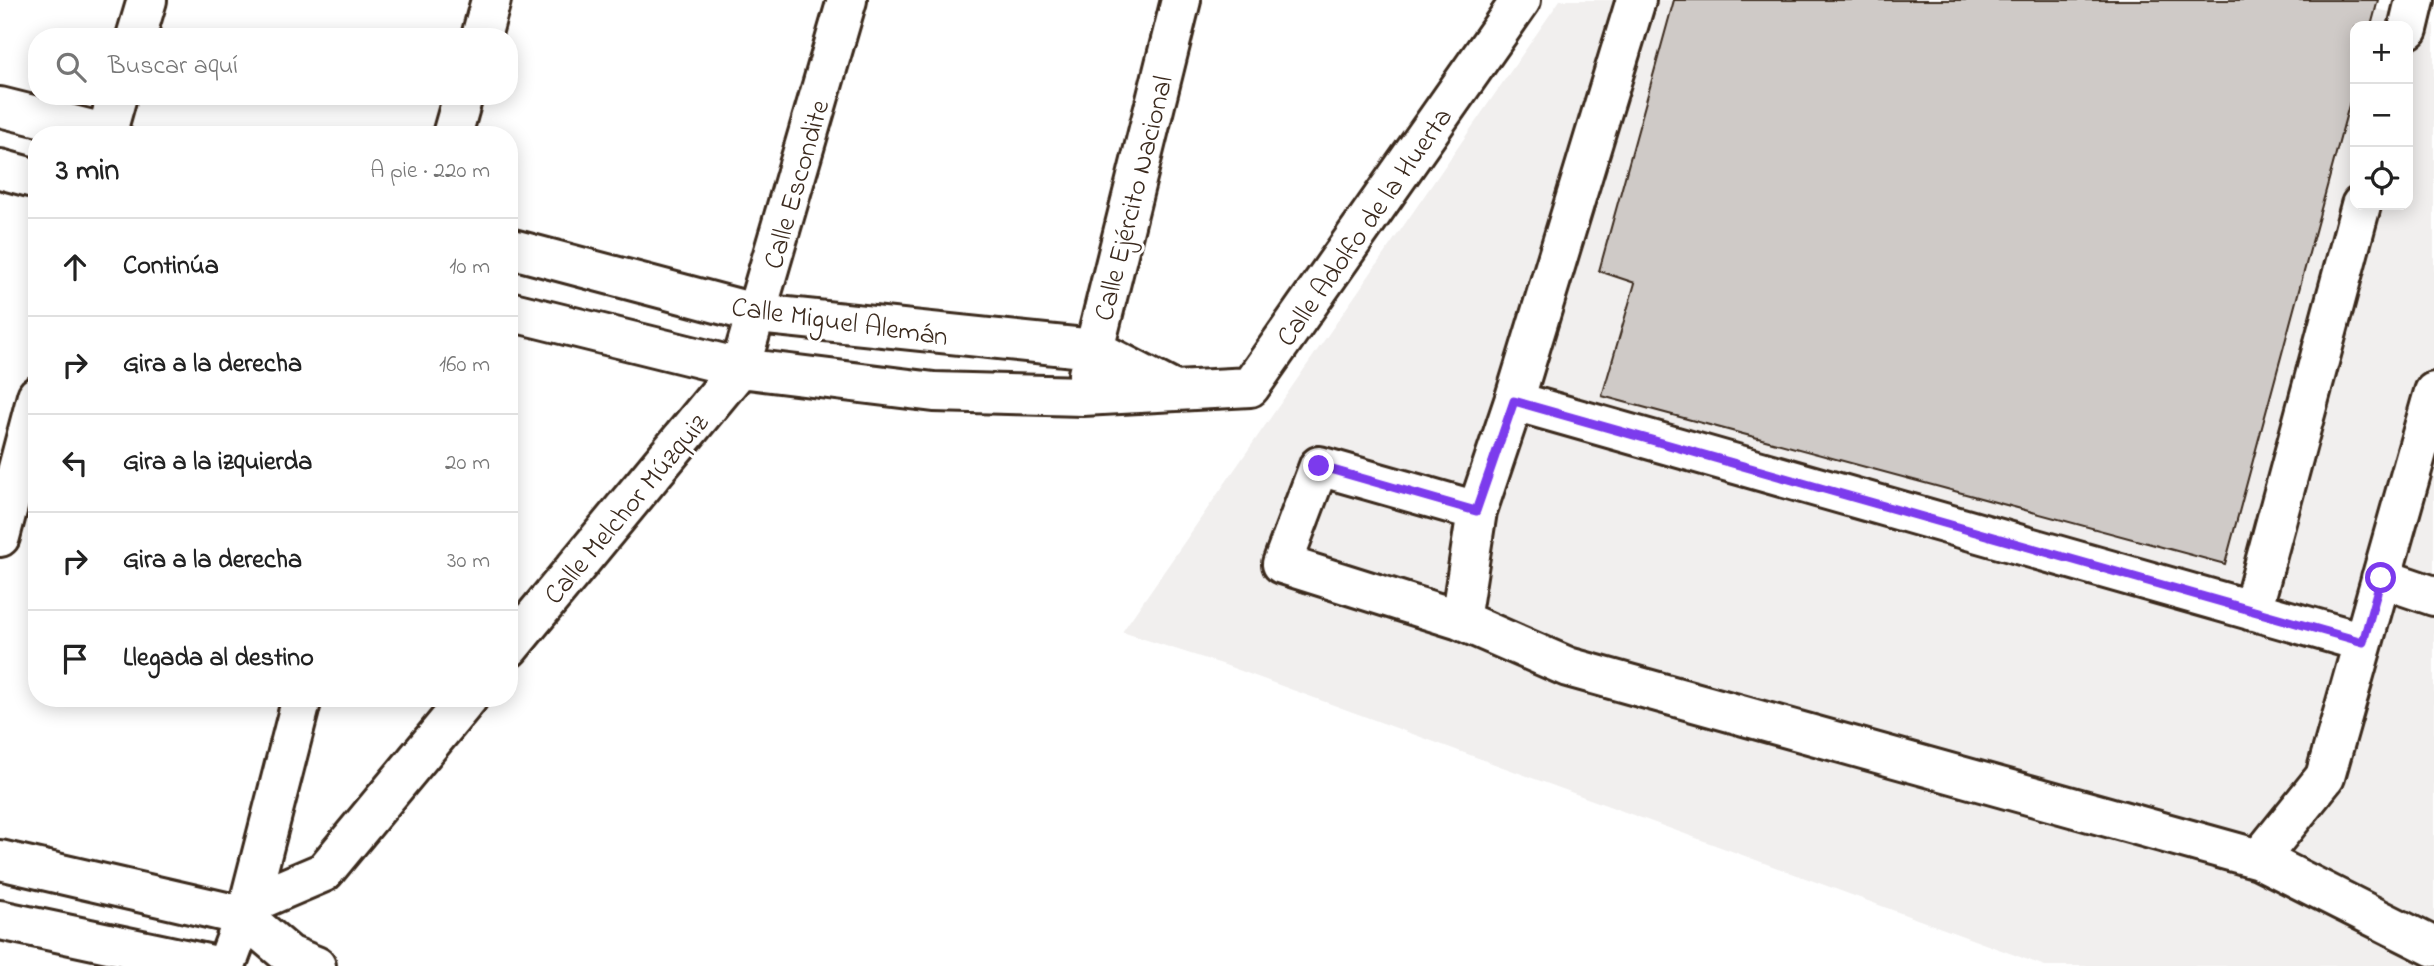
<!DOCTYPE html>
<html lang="es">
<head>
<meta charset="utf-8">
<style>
  body { margin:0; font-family:"Indie Flower",sans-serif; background:#f2f2f2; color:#222 }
  .controls { position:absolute; right:21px; top:21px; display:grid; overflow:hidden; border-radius:14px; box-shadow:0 4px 18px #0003 }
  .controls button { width:63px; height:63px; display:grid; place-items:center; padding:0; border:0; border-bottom:2px solid #e0e0e0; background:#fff; color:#222; font:35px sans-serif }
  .stop { position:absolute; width:21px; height:21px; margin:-16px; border:5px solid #7c3aed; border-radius:50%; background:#fff }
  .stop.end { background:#7c3aed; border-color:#fff; box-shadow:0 2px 7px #0008 }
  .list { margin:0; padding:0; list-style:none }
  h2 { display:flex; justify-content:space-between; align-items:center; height:91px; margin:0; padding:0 28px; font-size:30px }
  h2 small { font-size:23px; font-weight:400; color:#767676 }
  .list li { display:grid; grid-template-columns:46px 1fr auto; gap:21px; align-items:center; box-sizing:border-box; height:98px; padding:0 28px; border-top:2px solid #e0e0e0 }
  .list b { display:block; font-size:26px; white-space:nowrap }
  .list em { font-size:23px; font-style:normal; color:#767676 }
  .icon { flex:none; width:38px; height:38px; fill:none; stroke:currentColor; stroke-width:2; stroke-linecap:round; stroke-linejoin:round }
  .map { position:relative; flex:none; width:2434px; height:966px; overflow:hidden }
  .search { position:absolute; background:#fff; box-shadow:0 4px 18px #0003; left:28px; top:28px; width:490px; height:77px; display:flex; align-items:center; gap:18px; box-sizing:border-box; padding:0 24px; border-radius:28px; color:#767676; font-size:26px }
  .panel { position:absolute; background:#fff; box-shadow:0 4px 18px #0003; left:28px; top:126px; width:490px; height:581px; border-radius:28px }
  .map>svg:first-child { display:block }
  .built { fill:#f1efee; fill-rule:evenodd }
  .building { fill:#cfcac7; stroke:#3b2a1e; stroke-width:2 }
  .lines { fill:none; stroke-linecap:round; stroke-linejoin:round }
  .minor-casing { stroke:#3b2a1e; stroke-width:44 }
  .major-casing { stroke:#3b2a1e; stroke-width:44 }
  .minor { stroke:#fff; stroke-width:38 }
  .major { stroke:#fff; stroke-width:38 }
  .route { stroke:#7c3aed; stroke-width:9 }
  .labels { text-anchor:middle; stroke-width:6; stroke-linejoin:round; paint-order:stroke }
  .street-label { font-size:28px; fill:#3b2a1e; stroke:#fff }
</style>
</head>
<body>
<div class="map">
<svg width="2434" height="966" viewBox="0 0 2434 966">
  <rect width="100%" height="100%" fill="#fff"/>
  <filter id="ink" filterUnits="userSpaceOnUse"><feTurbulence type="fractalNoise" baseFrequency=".0143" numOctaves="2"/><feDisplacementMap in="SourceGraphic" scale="14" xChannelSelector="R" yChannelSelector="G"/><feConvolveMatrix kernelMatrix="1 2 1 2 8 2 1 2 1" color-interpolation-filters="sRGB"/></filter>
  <g filter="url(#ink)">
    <!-- built -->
    <path class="built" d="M1560 0H2344L2434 24V966H2045L1222 664 1122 632ZM2355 26H2408V205H2355Z"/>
    <!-- building -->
    <path class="building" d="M1674 0H2378L2371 26H2355V83L2225 564 1602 396 1635 283 1599 271Z"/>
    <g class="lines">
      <!-- minor casing -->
      <g class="minor-casing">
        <path id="minor" d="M1636 0 1514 401 1477 511 1460 620 1568 667 2259 859 2325 777 2434 392
          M2408 29 2415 0
          M136 37 147 0
          M481 37 491 0
          M0 107 112 135
          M106 135 117 96
          M452 135 463 96
          M0 169 37 179
          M509 248 758 314 1094 349 1171 389
          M509 311 740 368 934 392 1083 396 1250 387 1521 0
          M1088 374 1181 0
          M1514 401 2363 642
          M0 537 37 396
          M2381 578 2434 596
          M2252 611 2361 205
          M1460 620 1282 564 1319 466 1477 511
          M509 648 740 368 847 0
          M2259 859 2434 947
          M249 904 324 872 468 698
          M243 916 289 955 316 966
          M226 966 249 904 302 698"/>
      </g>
      <!-- major casing -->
      <g class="major-casing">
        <path id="major" d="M0 860 243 916
          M0 920 217 966"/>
      </g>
      <!-- minor -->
      <use href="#minor" class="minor"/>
      <!-- major -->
      <use href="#major" class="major"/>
    </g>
  </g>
  <g class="lines" filter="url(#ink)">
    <!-- route -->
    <path class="route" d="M1319 466 1476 511 1514 401 2363 642 2381 578"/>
  </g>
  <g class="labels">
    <!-- street labels -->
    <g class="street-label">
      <text transform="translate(795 184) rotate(-74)" y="10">Calle Escondite</text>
      <text transform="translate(1132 198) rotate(-76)" y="10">Calle Ejército Nacional</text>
      <text transform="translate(1363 226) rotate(-55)" y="10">Calle Adolfo de la Huerta</text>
      <text transform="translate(840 320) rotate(8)" y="10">Calle Miguel Alemán</text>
      <text transform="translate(625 508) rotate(-50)" y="10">Calle Melchor Múzquiz</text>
    </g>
  </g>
</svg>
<div class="controls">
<button>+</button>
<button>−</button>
<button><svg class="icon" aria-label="locate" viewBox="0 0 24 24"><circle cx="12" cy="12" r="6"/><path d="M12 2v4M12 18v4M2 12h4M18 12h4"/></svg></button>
</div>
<div class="stop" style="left:2381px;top:578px"></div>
<div class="stop end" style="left:1319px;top:466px"></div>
<div class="search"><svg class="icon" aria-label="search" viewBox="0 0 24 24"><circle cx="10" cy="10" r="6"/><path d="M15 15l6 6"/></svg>Buscar aquí</div>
<section class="panel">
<h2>3 min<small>A pie · 220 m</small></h2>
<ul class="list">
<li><svg class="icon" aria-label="ahead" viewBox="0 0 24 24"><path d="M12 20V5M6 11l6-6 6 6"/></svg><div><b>Continúa</b></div><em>10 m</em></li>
<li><svg class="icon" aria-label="right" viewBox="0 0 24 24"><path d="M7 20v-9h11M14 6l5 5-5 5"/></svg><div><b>Gira a la derecha</b></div><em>160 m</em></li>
<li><svg class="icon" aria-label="left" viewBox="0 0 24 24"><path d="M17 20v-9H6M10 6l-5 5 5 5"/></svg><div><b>Gira a la izquierda</b></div><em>20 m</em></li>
<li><svg class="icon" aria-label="right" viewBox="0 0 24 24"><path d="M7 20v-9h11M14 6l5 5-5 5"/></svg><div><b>Gira a la derecha</b></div><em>30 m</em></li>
<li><svg class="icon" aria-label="arrive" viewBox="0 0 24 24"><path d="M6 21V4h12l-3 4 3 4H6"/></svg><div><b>Llegada al destino</b></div></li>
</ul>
</section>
</div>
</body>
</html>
